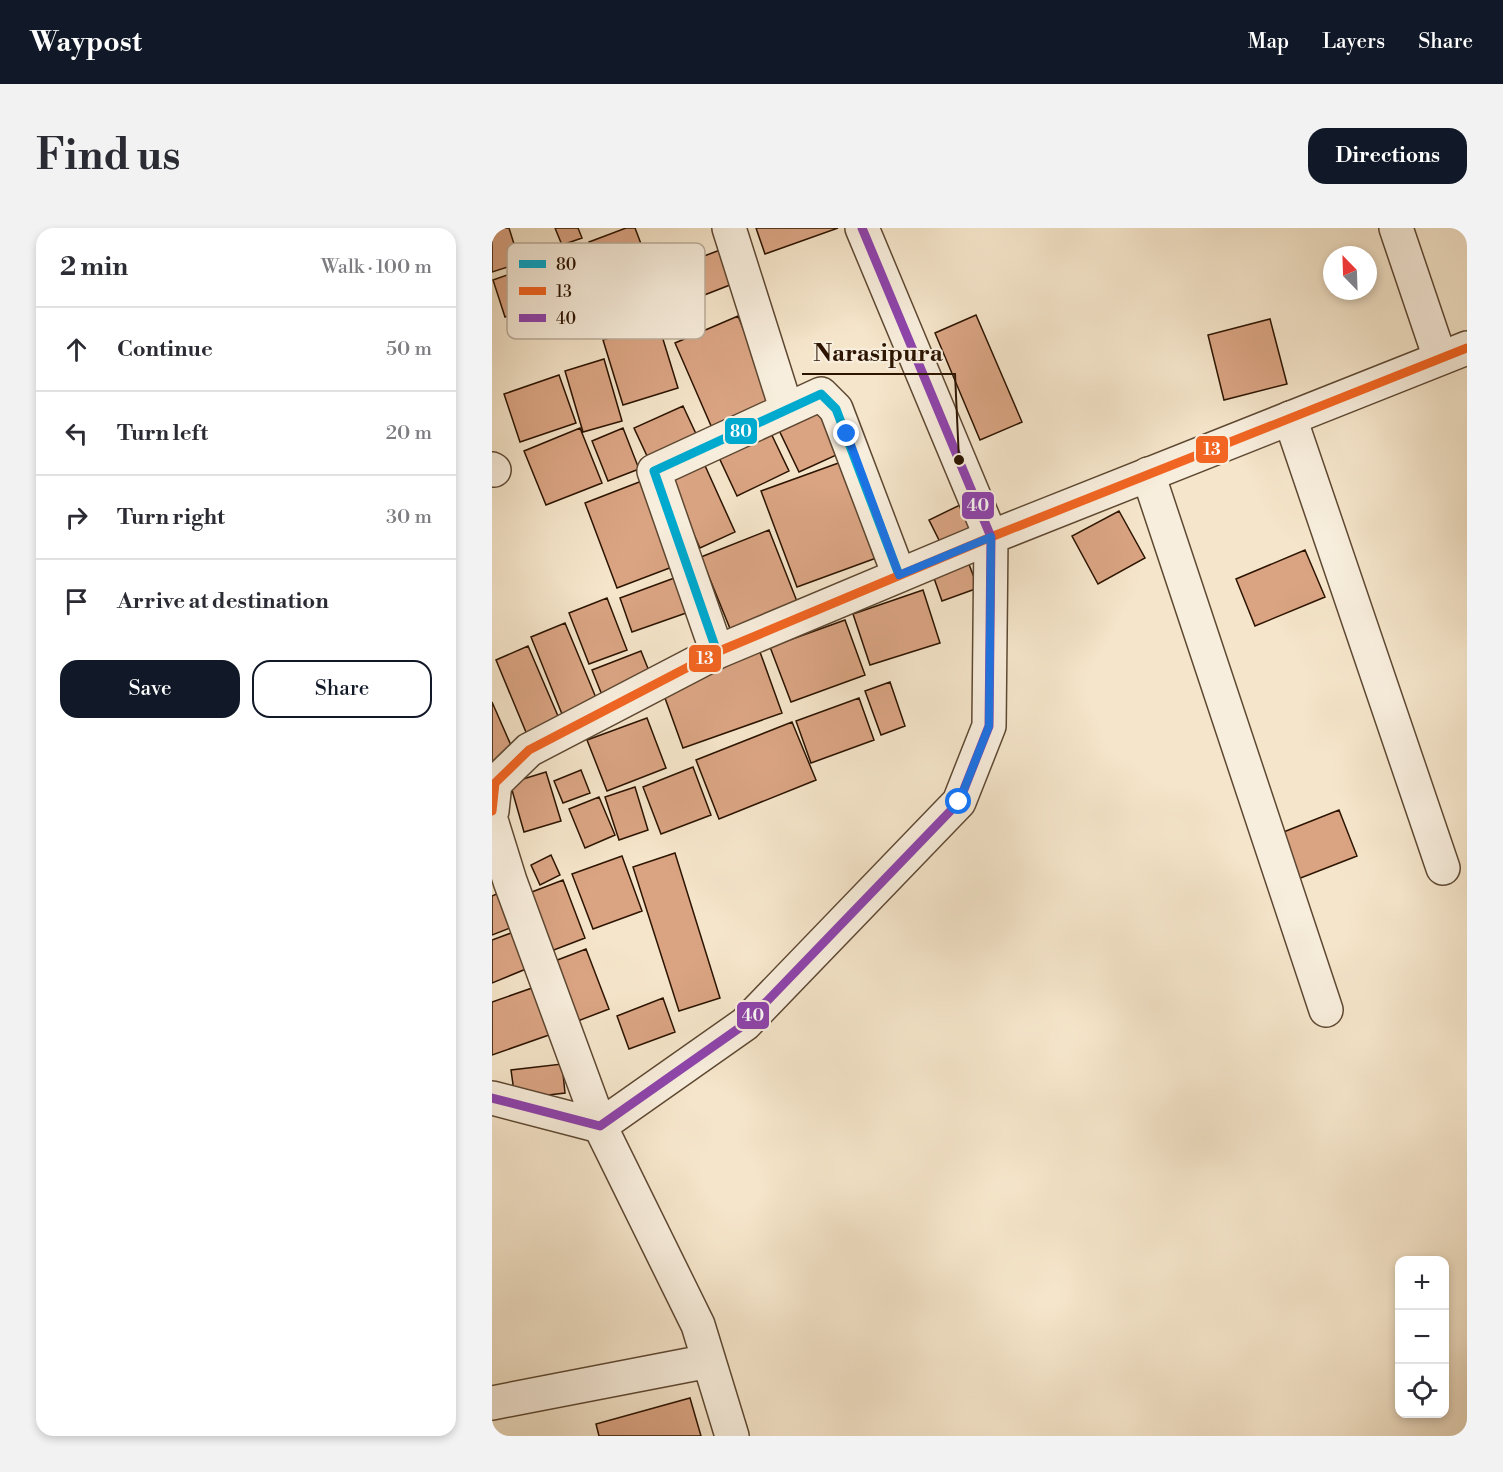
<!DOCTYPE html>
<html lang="en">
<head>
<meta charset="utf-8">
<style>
  body { margin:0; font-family:"Libre Bodoni",serif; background:#f2f2f3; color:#2b2b33 }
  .controls { position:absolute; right:18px; bottom:18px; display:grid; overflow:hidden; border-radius:12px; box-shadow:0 3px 9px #0003 }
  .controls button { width:54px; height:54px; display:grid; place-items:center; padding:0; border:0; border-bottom:2px solid #e1e1e2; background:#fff; color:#2b2b33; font:30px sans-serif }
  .compass { position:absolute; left:831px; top:18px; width:54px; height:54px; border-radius:50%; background:#fff; box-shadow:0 3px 9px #0003; rotate:337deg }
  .stop { position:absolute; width:18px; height:18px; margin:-14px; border:4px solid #1a73e8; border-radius:50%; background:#fff }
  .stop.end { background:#1a73e8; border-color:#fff; box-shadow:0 2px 6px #0008 }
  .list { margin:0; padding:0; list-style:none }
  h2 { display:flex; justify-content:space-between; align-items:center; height:78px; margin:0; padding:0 24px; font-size:26px }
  h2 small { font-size:20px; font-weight:400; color:#7c7c81 }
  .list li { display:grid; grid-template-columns:39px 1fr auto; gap:18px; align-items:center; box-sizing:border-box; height:84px; padding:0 24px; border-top:2px solid #e1e1e2 }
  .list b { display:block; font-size:22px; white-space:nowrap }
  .list em { font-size:20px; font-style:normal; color:#7c7c81 }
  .actions { display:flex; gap:12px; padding:18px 24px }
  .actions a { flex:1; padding:14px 0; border:2px solid #111827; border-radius:18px; text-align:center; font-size:21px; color:#111827 }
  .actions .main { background:#111827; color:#fff }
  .icon { flex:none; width:33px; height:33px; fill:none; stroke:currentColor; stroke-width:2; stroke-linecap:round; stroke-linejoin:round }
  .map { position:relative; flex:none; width:975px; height:1208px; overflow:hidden; border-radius:18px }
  header { display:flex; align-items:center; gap:36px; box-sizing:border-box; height:84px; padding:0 30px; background:#111827; color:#fff }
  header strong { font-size:28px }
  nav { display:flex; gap:33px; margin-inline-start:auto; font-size:21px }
  .intro { display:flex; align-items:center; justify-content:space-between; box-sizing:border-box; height:144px; padding:0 36px }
  h1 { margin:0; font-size:42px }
  .button { padding:15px 27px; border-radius:18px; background:#111827; color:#fff; font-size:21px; font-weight:700 }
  main { display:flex; gap:36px; padding:0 36px }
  aside { flex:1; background:#fff; border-radius:18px; box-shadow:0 3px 9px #0003 }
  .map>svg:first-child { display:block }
  .building { fill:#daa483; stroke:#2c1400; stroke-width:1.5 }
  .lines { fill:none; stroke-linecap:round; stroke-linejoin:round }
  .minor-casing { stroke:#5e4832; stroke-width:36 }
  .tertiary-casing { stroke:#5e4832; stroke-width:36 }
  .minor { stroke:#f8eedd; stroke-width:33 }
  .tertiary { stroke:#f8eedd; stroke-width:33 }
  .bus-1-casing { stroke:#f8eedd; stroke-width:14 }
  .bus-2-casing { stroke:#f8eedd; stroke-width:14 }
  .bus-3-casing { stroke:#f8eedd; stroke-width:14 }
  .bus-1 { stroke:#00a9ce; stroke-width:9 }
  .bus-2 { stroke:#f26522; stroke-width:9 }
  .bus-3 { stroke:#8e44ad; stroke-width:9 }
  .route { stroke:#1a73e8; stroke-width:8 }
  .key { fill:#f8eedd; stroke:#bbad9b; stroke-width:1.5 }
  .key-label { font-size:16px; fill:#2c1400 }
  .leader { fill:none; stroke:#2c1400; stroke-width:2 }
  .callout-dot { fill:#2c1400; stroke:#f8eedd; stroke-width:2 }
  .callout-label { font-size:24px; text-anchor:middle; font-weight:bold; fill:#2c1400; stroke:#f8eedd; stroke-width:4.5; stroke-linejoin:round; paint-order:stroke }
  .line-badge { stroke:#f8eedd; stroke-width:2 }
  .badge-label { font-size:16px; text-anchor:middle; font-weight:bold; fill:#fff }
</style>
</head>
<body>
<header>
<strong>Waypost</strong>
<nav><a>Map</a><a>Layers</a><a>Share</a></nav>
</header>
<div class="intro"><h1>Find us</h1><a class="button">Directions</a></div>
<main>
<aside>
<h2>2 min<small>Walk · 100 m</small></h2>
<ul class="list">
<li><svg class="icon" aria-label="ahead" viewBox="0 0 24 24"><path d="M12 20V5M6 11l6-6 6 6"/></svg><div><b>Continue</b></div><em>50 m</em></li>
<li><svg class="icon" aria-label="left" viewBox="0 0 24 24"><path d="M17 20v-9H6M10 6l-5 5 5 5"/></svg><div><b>Turn left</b></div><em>20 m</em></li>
<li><svg class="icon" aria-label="right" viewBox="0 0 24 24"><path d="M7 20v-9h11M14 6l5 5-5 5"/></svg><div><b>Turn right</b></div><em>30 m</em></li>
<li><svg class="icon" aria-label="arrive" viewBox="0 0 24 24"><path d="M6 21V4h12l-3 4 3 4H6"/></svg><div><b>Arrive at destination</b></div></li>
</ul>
<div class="actions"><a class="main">Save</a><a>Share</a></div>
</aside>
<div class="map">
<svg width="975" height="1208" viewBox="0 0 975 1208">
  <rect width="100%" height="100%" fill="#f5e5ca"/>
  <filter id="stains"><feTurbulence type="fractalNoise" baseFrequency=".00333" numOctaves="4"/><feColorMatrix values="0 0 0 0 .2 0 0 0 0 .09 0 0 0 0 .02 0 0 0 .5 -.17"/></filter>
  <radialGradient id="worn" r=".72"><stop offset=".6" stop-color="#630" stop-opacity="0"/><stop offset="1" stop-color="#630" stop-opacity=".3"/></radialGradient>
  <!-- building -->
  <path class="building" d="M17 0 28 35 0 44V1Z
    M63 0H86L90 10 70 17Z
    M134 0H143L154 29 110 47 97 14Z
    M264 0H346L273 26Z
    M228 22 243 55 197 73 183 39Z
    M49 35 61 72 13 89 1 52Z
    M484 87 530 194 488 212 443 105Z
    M246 88 281 173 220 200 183 115Z
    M778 91 795 156 732 172 716 107Z
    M166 95 186 160 131 177 111 112Z
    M112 131 130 193 91 204 73 143Z
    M67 147 84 195 28 214 12 166Z
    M329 177 351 224 307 244 285 198Z
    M191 178 205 208 156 230 142 200Z
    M275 197 297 243 245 268 223 221Z
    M88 200 110 255 54 277 32 223Z
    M131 200 147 241 116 253 100 213Z
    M210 231 243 304 208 320 175 247Z
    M352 233 387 329 305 359 269 263Z
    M155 251 188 336 125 360 93 275Z
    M470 276 481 301 449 316 437 292Z
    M627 283 653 330 606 356 580 308Z
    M277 302 306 376 239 403 209 329Z
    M813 322 833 369 763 398 744 351Z
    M472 323 486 360 450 373 437 336Z
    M185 349 197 384 140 404 128 370Z
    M431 362 448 415 378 437 361 386Z
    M115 370 135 422 97 436 77 385Z
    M353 392 373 447 299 474 278 419Z
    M73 395 107 477 72 491 39 409Z
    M36 418 69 495 36 509 4 432Z
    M149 423 161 453 112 472 100 442Z
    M268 424 290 485 191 520 169 459Z
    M398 454 413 498 389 507 373 463Z
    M367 470 382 512 319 535 304 493Z
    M0 474 25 531 0 542Z
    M155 490 174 540 115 563 95 512Z
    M300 494 324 552 227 591 204 532Z
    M201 539 219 587 169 606 151 559Z
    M89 542 98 565 71 575 62 553Z
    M54 544 69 593 32 604 18 555Z
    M143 559 156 602 127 612 113 569Z
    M107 569 123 607 93 620 77 581Z
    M847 582 865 628 806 651 789 605Z
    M183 625 228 770 187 783 141 639Z
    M59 627 68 647 48 657 39 637Z
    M130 628 150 683 101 701 80 646Z
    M71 652 93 710 54 725 32 667Z
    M9 664 23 698 0 707V668Z
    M19 705 34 741 0 755V712Z
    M94 721 117 781 78 796 55 736Z
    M40 760 57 807 0 827V774Z
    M171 770 183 804 137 821 125 788Z
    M70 836 73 865 23 871 19 842Z
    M198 1170 209 1208H107L104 1196Z"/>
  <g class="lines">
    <!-- minor casing -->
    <g class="minor-casing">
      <path id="minor" d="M237 0 294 180
        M904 0 948 130
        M798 190 951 640
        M0 241 2 242
        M656 246 834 782
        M225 424 162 243 329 166 344 181 407 347
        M0 583 3 555 37 522 225 424 499 309
        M0 595 18 653 108 898 206 1097 240 1208
        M0 1175 217 1133"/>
    </g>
    <!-- tertiary casing -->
    <g class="tertiary-casing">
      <path id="tertiary" d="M499 309 975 120
        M0 870 108 898 253 796 467 574 497 498 499 309 370 0"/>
    </g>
    <!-- minor -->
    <use href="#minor" class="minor"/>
    <!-- tertiary -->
    <use href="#tertiary" class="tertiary"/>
    <!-- bus-1 casing -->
    <g class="bus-1-casing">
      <path id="bus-1" d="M225 424 162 243 329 166 344 181 407 347"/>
    </g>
    <!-- bus-2 casing -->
    <g class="bus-2-casing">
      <path id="bus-2" d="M0 583 3 555 37 522 225 424 499 309 975 120"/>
    </g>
    <!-- bus-3 casing -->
    <g class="bus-3-casing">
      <path id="bus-3" d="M0 870 108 898 253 796 467 574 497 498 499 309 370 0"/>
    </g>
    <!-- bus-1 -->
    <use href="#bus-1" class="bus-1"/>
    <!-- bus-2 -->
    <use href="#bus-2" class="bus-2"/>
    <!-- bus-3 -->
    <use href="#bus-3" class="bus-3"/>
  </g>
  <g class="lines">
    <!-- route -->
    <path class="route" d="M355 206 407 347 499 309 497 498 467 574"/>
  </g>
  <!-- legend -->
  <rect x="15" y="15" width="198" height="96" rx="9" class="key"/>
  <rect x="27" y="32" width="27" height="8" fill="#00a9ce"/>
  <rect x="27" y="59" width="27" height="8" fill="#f26522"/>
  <rect x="27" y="86" width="27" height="8" fill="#8e44ad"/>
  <g class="key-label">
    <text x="64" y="42">80</text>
    <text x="64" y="69">13</text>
    <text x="64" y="96">40</text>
  </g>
  <!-- callouts -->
  <path class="leader" d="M467 232L463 146H310"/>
  <circle class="callout-dot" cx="467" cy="232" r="6"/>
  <g class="callout-label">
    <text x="386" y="133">Narasipura</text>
  </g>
  <g class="line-badge">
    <rect x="232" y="189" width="34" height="28" rx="6" fill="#00a9ce"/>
    <rect x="703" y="207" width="34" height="29" rx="6" fill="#f26522"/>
    <rect x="469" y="263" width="34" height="29" rx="6" fill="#8e44ad"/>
    <rect x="196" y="416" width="34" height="29" rx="6" fill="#f26522"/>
    <rect x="244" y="773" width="34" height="29" rx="6" fill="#8e44ad"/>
  </g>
  <g class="badge-label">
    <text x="249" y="209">80</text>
    <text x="720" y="227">13</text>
    <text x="486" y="283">40</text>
    <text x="213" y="436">13</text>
    <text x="261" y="793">40</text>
  </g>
  <rect width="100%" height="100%" filter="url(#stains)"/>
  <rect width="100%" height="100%" fill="url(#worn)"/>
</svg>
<div class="controls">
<button>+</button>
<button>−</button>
<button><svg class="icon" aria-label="locate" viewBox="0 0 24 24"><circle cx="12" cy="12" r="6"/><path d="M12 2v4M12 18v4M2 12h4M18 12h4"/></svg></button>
</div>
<svg class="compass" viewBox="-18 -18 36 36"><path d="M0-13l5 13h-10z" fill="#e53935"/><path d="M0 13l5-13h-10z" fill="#7c7c81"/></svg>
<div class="stop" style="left:467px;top:574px"></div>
<div class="stop end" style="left:355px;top:206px"></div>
</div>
</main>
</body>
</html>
